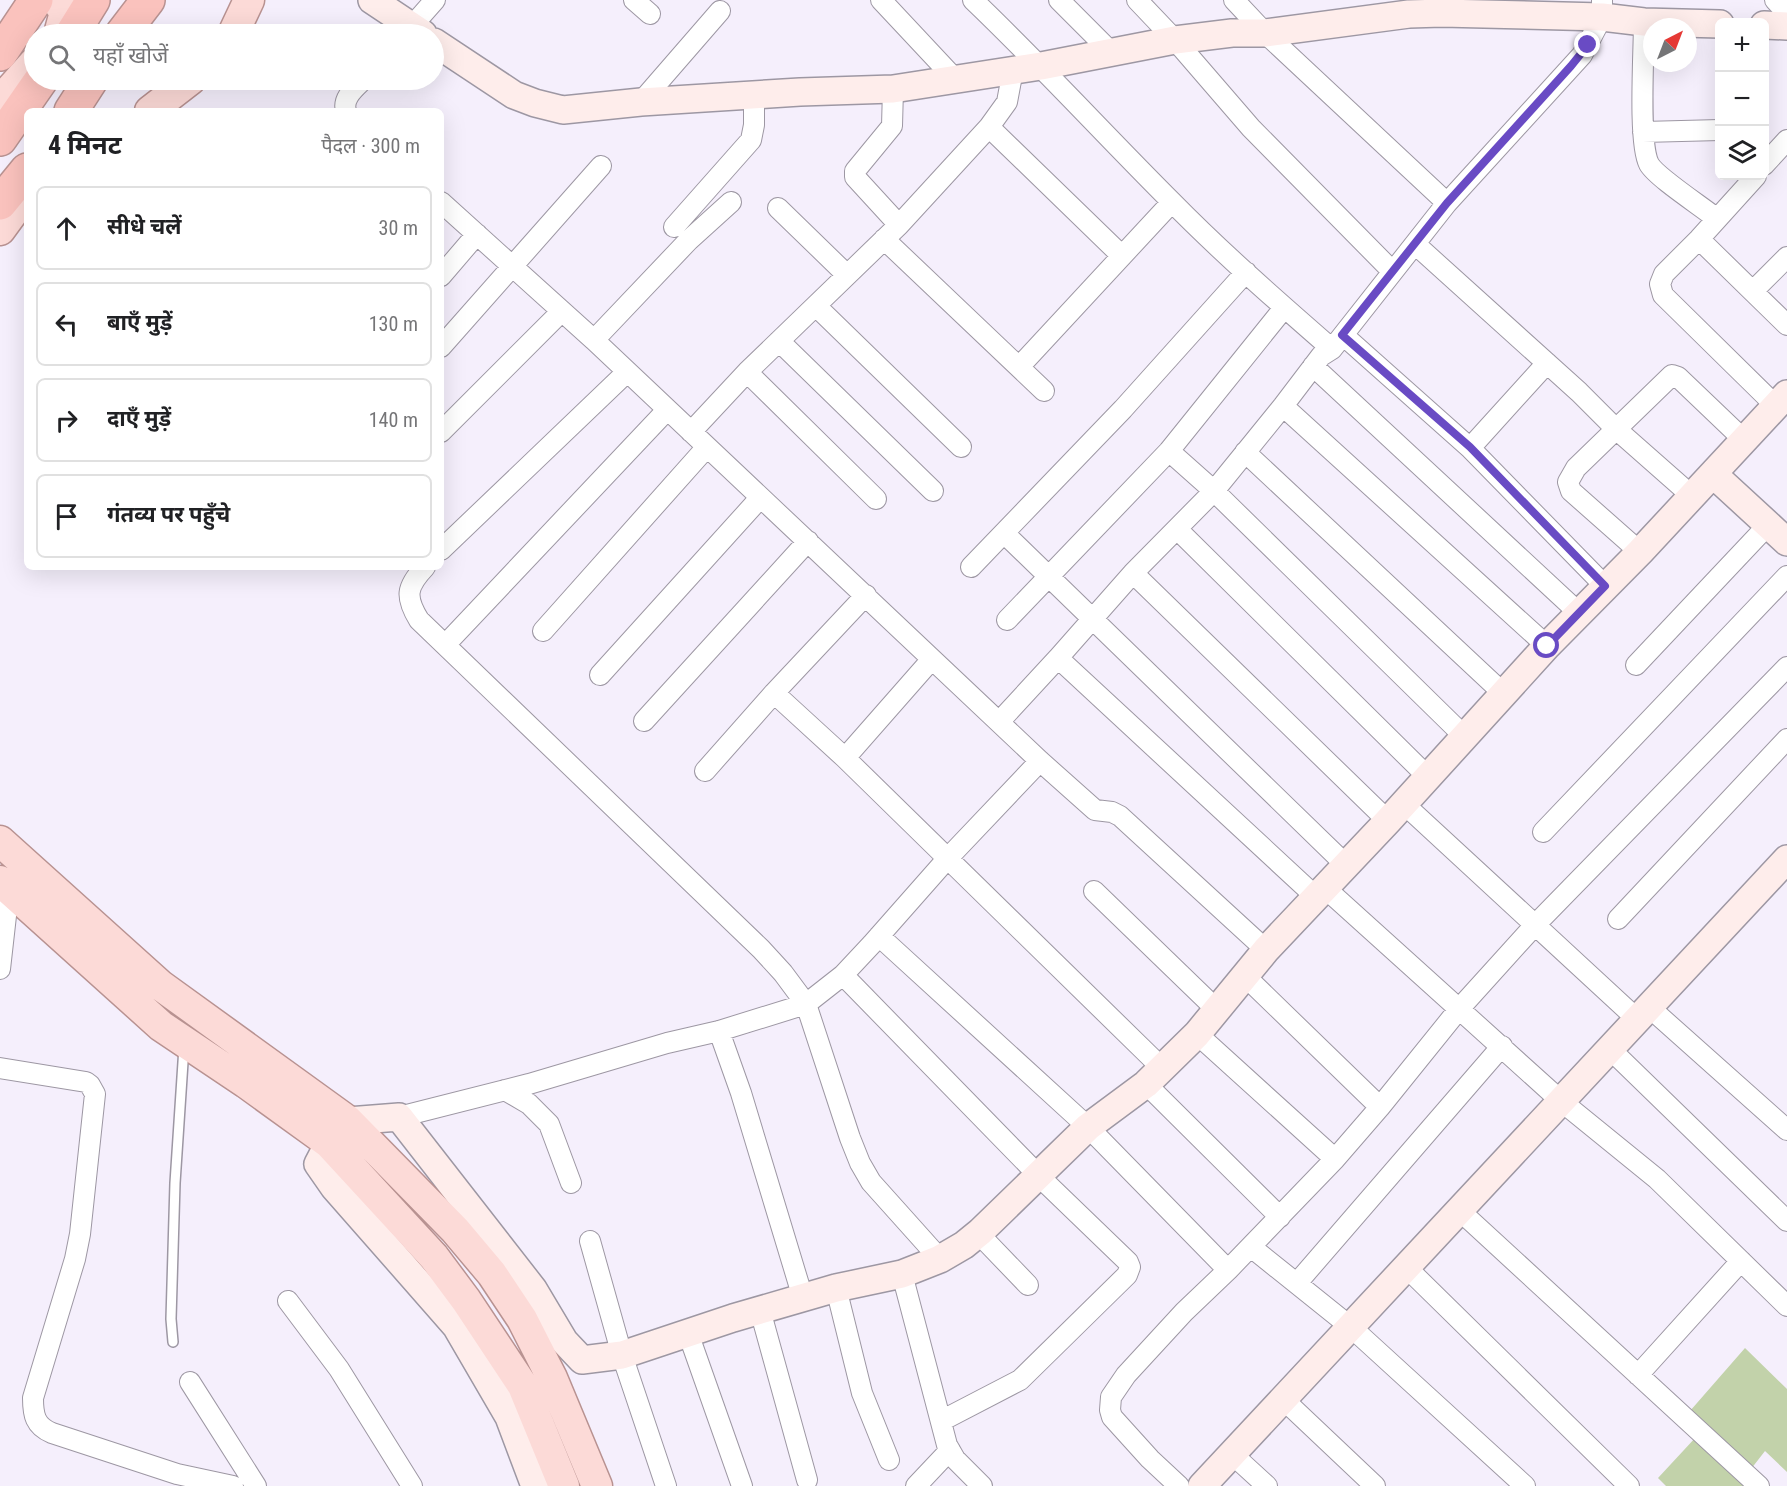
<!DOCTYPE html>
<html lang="hi">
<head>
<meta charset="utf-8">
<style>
  body { margin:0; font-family:"Roboto Condensed","Noto Sans Devanagari",sans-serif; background:#f2f2f2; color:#202124 }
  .controls { position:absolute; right:18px; top:18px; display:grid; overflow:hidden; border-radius:9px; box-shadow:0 6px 24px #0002 }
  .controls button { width:54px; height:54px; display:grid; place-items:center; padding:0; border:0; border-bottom:2px solid #e0e0e0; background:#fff; color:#202124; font:30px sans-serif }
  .compass { position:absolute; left:1643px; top:18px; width:54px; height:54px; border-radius:50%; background:#fff; box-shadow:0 6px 24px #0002; rotate:42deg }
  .stop { position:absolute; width:18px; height:18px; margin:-14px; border:4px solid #694bc4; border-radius:50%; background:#fff }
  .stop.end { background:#694bc4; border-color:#fff; box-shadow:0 2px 6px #0008 }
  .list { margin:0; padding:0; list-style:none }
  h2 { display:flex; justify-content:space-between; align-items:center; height:78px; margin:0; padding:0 24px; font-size:26px }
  h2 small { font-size:20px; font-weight:400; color:#757577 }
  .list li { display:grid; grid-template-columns:39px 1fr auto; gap:18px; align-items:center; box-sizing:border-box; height:84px; margin:0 12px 12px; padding:0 12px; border:2px solid #e0e0e0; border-radius:9px }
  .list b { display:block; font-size:22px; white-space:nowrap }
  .list em { font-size:20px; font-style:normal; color:#757577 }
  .icon { flex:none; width:33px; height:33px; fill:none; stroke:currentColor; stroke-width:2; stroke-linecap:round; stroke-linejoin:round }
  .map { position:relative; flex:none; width:1787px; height:1486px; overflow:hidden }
  .search { position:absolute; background:#fff; box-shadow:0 6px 24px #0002; left:24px; top:24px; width:420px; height:66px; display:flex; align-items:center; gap:15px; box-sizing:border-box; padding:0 21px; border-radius:33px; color:#757577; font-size:22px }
  .panel { position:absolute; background:#fff; box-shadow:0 6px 24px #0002; left:24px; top:108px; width:420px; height:462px; border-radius:9px }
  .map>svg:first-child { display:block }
  .green { fill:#c2d2aa }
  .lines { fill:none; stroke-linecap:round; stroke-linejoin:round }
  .lane-casing { stroke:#9d97a3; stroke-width:12 }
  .street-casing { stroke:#9d97a3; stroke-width:22 }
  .secondary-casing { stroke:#9d97a3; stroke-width:30 }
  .primary-casing { stroke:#b89291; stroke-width:33 }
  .highway-casing { stroke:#b89291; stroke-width:36 }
  .lane { stroke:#fff; stroke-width:9 }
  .street { stroke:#fff; stroke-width:20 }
  .secondary { stroke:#feedeb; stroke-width:27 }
  .primary { stroke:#fcdad7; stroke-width:30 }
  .highway { stroke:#fac2bd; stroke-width:33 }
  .route { stroke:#694bc4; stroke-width:8 }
</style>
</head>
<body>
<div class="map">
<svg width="1787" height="1486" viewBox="0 0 1787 1486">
  <rect width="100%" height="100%" fill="#f5effc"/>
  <!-- green -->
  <path class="green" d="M1745 1348 1787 1389V1472L1765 1451 1751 1469 1690 1411Z
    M1696 1437 1749 1486H1666L1658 1478Z"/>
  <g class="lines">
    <!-- lane casing -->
    <g class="lane-casing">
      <path id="lane" d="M173 1342 171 1319 175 1183 184 1047"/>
    </g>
    <!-- street casing -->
    <g class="street-casing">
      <path id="street" d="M634 0 650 14
        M881 0 955 79
        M973 0C1041 65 1104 134 1171 201 1222 253 1277 301 1332 349
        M1059 0 1110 51
        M1137 0 1175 40 1251 128 1392 271
        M1234 0 1265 33 1447 203
        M1775 0 1787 13
        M1644 22C1644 51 1638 143 1649 164 1656 177 1704 208 1717 219
        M405 34 435 0
        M893 89 892 126 855 171V177L899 225
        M641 102 720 11
        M346 111C342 98 355 88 363 80
        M989 127 1122 256
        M1643 132 1720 130
        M1764 165 1787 140
        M1756 176 1699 239 1664 274 1660 284 1663 295 1776 406
        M441 202 594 340 1040 761 1095 810 1112 812 1120 816 1266 950
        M778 208 847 275
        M674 227 751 140 754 125V95
        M884 239 1044 391
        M1699 239 1787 325
        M1415 244 1579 392 1616 429 1692 496
        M441 276 477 234
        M1753 291 1787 257
        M816 306 961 447
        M1343 335 1470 448 1605 586
        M594 340 689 240 731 202
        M779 341 933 491
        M441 347 601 166
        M1313 366 1579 613
        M1019 367 1172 202
        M747 372 876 499
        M1283 406 1547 646
        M441 432 562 311
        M691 432 747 372 899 225 989 127 1007 102 1013 70
        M1470 448 1547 363
        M1169 451 1214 491 1465 737
        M1245 452 1504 694
        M1177 529 1428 777
        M1004 533 1347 866
        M441 550 627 372
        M1640 552 1571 491 1568 482 1576 468 1672 375 1678 377 1745 441
        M425 567C406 587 405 597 419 620L761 949 783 973 806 1004 850 1138 860 1163 871 1182 940 1259
        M971 567 1123 409 1246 272
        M1133 573 1388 821
        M1007 620 1169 451 1284 308
        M543 631 706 448
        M445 645 667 410
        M1636 665 1768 525
        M600 675 760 498
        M774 693 845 758 1163 1069
        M644 721 808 541
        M999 722 1058 658
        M845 758 932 659
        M705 771 774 693 866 595
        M1404 804 1637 1019
        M1543 832 1787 576
        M1325 888 1561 1101 1657 1179 1787 1306
        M1094 891 1217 1010
        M1316 897 1058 658 1133 573 1214 491 1283 406 1321 356 1332 349 1447 203 1582 55 1602 17V0
        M1618 919 1787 739
        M879 936 1088 1127 1228 1270
        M0 969 9 889
        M843 975 1045 1182 1128 1262 1130 1267 1127 1275 1020 1380 941 1421
        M1245 976 1380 1107
        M1649 1007 1787 1130
        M719 1031 741 1093 803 1298
        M1197 1034 1335 1159
        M1610 1049 1787 1221
        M0 1068 86 1082 90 1085 95 1094 80 1234 75 1259 33 1398C33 1415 35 1426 52 1433L177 1474 233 1486
        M1146 1084 1280 1217
        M505 1090 529 1104 549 1124 571 1183
        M399 1117 529 1084 667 1043 719 1031 806 1004 843 975 872 944 947 859 1040 761
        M1459 1210 1759 1486
        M978 1233 1028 1285
        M590 1241 622 1355 666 1486
        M1251 1247 1352 1328 1525 1486
        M1407 1268 1629 1486
        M902 1274 947 1445 955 1459 982 1486
        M1297 1283 1502 1046
        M836 1288 862 1393 889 1460
        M288 1301 339 1369 412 1486
        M760 1310 807 1480
        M688 1333 742 1486
        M1638 1375 1741 1261
        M190 1382 256 1486
        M1283 1399 1375 1486
        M1232 1454 1267 1486
        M916 1486 950 1450
        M1179 1486 1150 1459 1112 1417 1110 1410 1111 1397 1126 1375 1184 1312 1228 1270 1335 1159 1380 1107 1459 1009 1535 925 1787 667"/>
    </g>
    <!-- secondary casing -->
    <g class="secondary-casing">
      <path id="secondary" d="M372 0 423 34
        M1764 25 1787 26
        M434 42 514 95 535 103 563 110 641 102 800 92 893 89 1041 66 1175 40 1232 33H1265L1409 14 1442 13 1602 17 1644 22 1720 24
        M1713 474 1787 542
        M535 1486 509 1417 456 1326 334 1187 318 1164 329 1143 348 1121 399 1117 533 1289 564 1341 582 1360 622 1355 733 1318 836 1288 902 1274 940 1259 964 1245 980 1232 1088 1127 1146 1084 1197 1034 1266 950 1388 821 1547 646 1640 552 1787 394
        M1202 1486 1787 859"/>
    </g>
    <!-- primary casing -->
    <g class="primary-casing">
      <path id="primary" d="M56 0 65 12 59 34
        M233 34 249 0
        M0 101 34 63
        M150 111 190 80
        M0 230 27 193
        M0 841 160 985 348 1121 455 1230 492 1274 522 1319 552 1378 597 1486
        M0 881 161 1026 246 1083 329 1143 434 1257 466 1300 523 1386 564 1486"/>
    </g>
    <!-- highway casing -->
    <g class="highway-casing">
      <path id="highway" d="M72 34 93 0
        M122 34 148 0
        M0 54 36 0
        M71 111 91 80
        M0 139 41 80
        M0 203 27 170"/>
    </g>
    <!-- lane -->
    <use href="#lane" class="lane"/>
    <!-- street -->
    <use href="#street" class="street"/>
    <!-- secondary -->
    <use href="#secondary" class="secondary"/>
    <!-- primary -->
    <use href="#primary" class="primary"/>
    <!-- highway -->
    <use href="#highway" class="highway"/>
  </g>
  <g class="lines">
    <!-- route -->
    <path class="route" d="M1547 646 1605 586 1470 447 1342 335 1447 203 1571 66 1588 45"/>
  </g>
</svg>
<div class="controls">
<button>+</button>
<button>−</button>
<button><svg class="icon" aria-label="layers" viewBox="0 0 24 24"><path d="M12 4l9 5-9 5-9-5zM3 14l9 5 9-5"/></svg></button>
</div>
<svg class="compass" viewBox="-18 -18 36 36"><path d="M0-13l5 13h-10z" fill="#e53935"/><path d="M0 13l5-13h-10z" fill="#757577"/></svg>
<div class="stop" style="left:1547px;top:646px"></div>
<div class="stop end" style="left:1588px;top:45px"></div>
<div class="search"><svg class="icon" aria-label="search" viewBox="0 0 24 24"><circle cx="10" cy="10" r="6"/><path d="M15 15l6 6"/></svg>यहाँ खोजें</div>
<section class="panel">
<h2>4 मिनट<small>पैदल · 300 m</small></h2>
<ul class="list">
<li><svg class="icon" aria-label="ahead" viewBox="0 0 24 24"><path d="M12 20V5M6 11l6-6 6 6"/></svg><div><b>सीधे चलें</b></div><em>30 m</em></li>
<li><svg class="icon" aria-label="left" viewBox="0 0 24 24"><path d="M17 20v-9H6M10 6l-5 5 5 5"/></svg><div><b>बाएँ मुड़ें</b></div><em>130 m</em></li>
<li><svg class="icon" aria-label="right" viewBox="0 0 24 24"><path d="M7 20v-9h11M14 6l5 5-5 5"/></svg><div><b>दाएँ मुड़ें</b></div><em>140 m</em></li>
<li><svg class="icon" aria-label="arrive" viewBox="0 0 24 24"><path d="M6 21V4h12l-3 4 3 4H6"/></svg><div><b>गंतव्य पर पहुँचे</b></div></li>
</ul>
</section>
</div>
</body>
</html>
